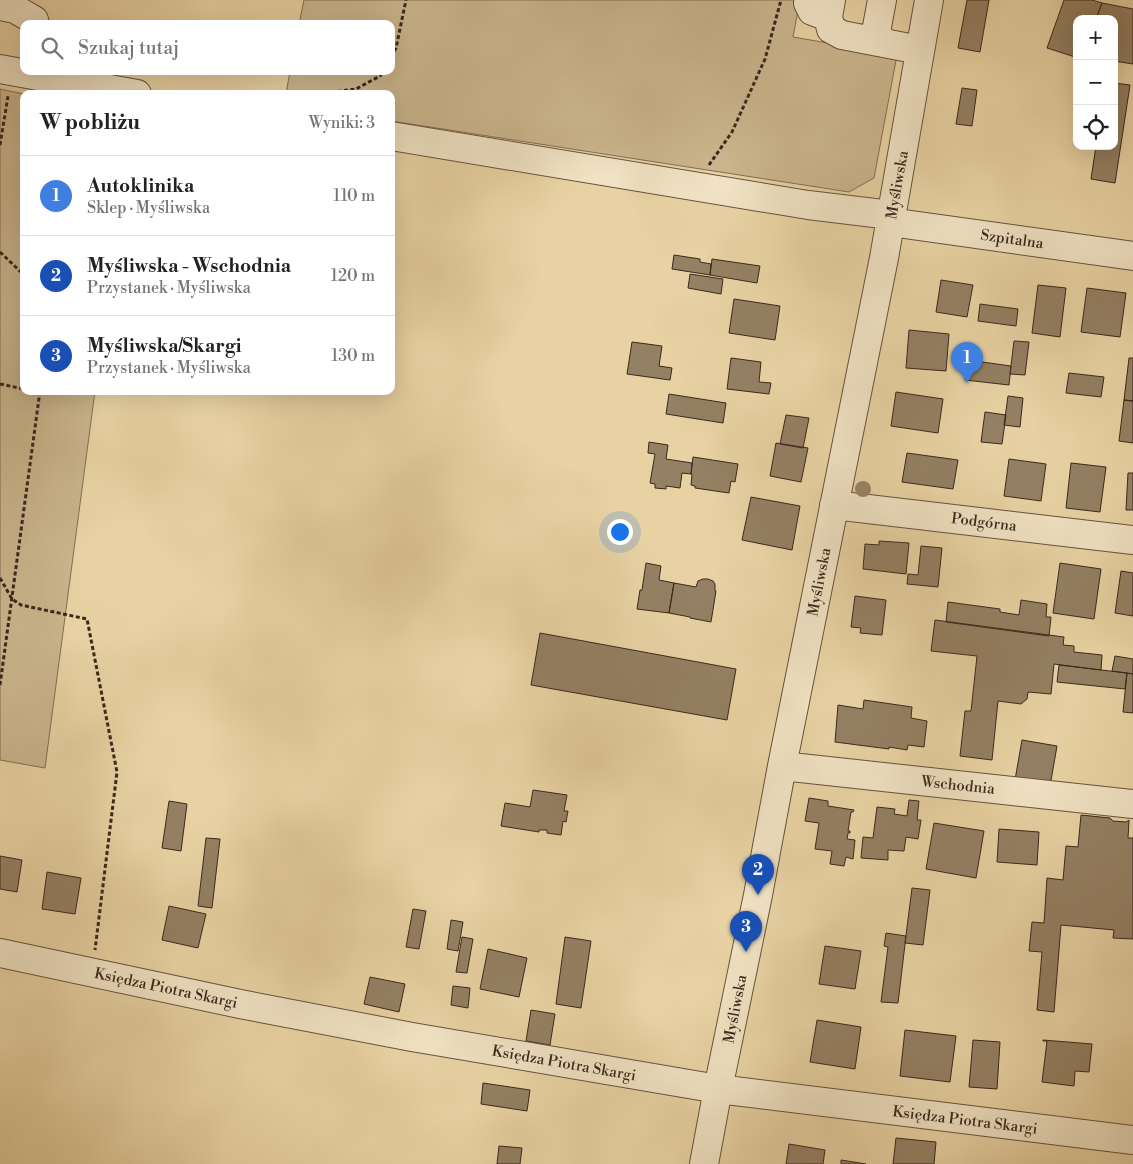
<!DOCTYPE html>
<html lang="pl">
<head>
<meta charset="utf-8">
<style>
  body { margin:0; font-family:"Libre Bodoni",serif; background:#f6f6f6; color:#202124 }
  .controls { position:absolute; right:15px; top:15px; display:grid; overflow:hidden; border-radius:10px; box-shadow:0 5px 20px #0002 }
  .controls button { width:45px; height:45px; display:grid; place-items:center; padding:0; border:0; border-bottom:1px solid #e0e0e0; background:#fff; color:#202124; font:25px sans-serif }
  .you { position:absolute; left:619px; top:531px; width:18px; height:18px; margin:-12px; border:4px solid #fff; border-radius:50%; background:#1a73e8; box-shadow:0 0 0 8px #1a73e833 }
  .badge { display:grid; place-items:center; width:32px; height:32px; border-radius:50%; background:#d93025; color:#fff; font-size:16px; font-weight:700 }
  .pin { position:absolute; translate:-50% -41px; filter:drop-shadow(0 1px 2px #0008) }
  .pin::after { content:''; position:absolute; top:26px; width:18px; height:15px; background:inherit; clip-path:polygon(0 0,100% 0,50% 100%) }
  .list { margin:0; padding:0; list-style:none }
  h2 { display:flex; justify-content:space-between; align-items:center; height:65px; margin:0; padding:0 20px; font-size:21px }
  h2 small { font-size:16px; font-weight:400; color:#757577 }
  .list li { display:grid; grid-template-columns:32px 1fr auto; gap:15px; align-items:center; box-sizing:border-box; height:80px; padding:0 20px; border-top:1px solid #e0e0e0 }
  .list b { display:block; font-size:19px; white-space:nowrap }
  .list p { margin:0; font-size:16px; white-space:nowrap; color:#757577 }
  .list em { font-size:16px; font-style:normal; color:#757577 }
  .icon { flex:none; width:28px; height:28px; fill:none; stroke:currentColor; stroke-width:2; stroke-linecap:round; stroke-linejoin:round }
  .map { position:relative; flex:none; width:1133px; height:1164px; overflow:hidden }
  .search { position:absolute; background:#fff; box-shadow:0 5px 20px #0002; left:20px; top:20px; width:375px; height:55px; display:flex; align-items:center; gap:12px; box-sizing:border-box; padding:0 18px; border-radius:10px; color:#757577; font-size:19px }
  .panel { position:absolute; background:#fff; box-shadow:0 5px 20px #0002; left:20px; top:90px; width:375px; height:305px; border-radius:10px }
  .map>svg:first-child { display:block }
  .green { fill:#cab58c; stroke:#826e54 }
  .building { fill:#948063; stroke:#3a281d }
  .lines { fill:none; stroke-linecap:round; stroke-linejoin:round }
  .minor-casing { stroke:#66523e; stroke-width:30 }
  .path { stroke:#3a281d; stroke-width:3; stroke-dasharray:4 2.5; stroke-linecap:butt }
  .minor { stroke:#f0e2c3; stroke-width:28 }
  .tree { fill:#988465 }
  .labels { text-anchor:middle; stroke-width:4; stroke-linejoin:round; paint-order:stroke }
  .street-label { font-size:15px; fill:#3a281d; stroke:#f0e2c3 }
</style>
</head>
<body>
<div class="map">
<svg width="1133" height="1164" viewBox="0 0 1133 1164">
  <rect width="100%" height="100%" fill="#e8d2a3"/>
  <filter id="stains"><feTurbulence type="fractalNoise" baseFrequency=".004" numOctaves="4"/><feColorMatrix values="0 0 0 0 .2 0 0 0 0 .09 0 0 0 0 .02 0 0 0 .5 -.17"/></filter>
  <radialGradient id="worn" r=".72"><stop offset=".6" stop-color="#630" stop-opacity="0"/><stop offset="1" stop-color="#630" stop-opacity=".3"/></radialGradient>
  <!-- green -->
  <path class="green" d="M304 0H800L793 37 897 55 874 178 849 192 391 121V94H286L290 71H391V24H299Z
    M0 89 24 94V391H95L45 768 0 760Z"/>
  <!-- building -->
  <path class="building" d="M967 0H989L980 52 958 48Z
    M1064 0H1092L1102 3 1096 19H1077V53L1075 57 1047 48Z
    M1102 3 1133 9V64L1114 61V19H1096Z
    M1114 83 1130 85 1115 183 1091 179 1096 146H1114Z
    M962 88 977 90 972 126 956 124Z
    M674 255 700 259V262L711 264 710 275 672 269Z
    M712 259 760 266 757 283 710 275Z
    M690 274 723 279 721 294 688 288Z
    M941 280 973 285 967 317 936 312Z
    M1038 285 1066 288 1060 337 1032 333Z
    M1087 288 1126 293 1120 337 1081 332Z
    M734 299 780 306 775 340 729 333Z
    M980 304 1018 309 1016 326 978 321Z
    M909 330 949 334 946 371 906 368Z
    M1014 341 1029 342 1025 375 1010 374Z
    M632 342 662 346 659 366 672 368 670 380 627 374Z
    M731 358 761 362 759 382 771 383 769 394 727 389Z
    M1129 358H1133V401L1124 400Z
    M968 360 1011 366 1009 385 965 380Z
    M1069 373 1104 377 1101 397 1066 393Z
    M896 392 943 399 938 433 891 426Z
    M669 394 726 403 723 423 666 414Z
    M1008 396 1023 398 1020 427 1004 425Z
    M1124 400 1133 401V443L1119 441Z
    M985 412 1006 415 1002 444 981 442Z
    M786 415 809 418 803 448 780 444Z
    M649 442 668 445 666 459 692 463 691 474 682 473 680 488 666 486V489L655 488V484L650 483 655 454 648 453Z
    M776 443 808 448 801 482 770 476Z
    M907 453 958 460 953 489 902 482Z
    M693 457 738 464 735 482 731 481 729 493 695 488V486L691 485 692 475 691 474Z
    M1009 459 1046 464 1041 501 1004 496Z
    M1071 463 1106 467 1100 512 1066 508Z
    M1128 473H1133V510H1126Z
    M751 497 800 506 792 550 742 540Z
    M879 541 909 543 906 574 863 569 865 544 879 545Z
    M921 546 942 548 938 587 907 584 908 574 918 575Z
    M646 563 661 566 659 580 674 583 669 613 637 609 640 590H642Z
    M1060 563 1101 569 1094 619 1053 613Z
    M1121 571 1133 573V616L1115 613Z
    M703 579H708L713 581 715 584V591H716L711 622 690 618V617L669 613 674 583 696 587 698 581Z
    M855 596 886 600 882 635 860 633 861 628 851 627Z
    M1021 600 1047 604 1046 617H1051L1049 636 946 622 948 602 1000 609V612L1019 615Z
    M935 620 1064 637 1063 645 1074 646V652L1102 655 1101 670 1054 664 1051 694 1028 692 1027 699 1021 704 998 701 992 760 960 756 965 711H971L977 656 931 651Z
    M540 633 736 669 727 720 531 685Z
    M1115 656 1133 659V674L1112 671Z
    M1059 665 1127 673 1125 689 1057 682Z
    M1127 673 1133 674V713L1123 712Z
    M864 700 912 707 911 718 927 721 924 747 908 745 907 750 889 747V749L835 742 838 705 863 709Z
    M1022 740 1057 746 1050 786 1015 780Z
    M533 790 567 795 564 811H568L566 822 563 821 561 835 547 833V830H539V832L501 826 505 803 530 807Z
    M809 798 828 801V806L854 810 853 812H851L848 831H850V833H848L847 839 855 840 853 859 846 857 844 866 830 864 832 851 815 849 819 823 805 821Z
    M909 800 919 801 917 820H921L918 839 906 837 904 851 888 850V860L861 858 863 837 873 838 877 807 895 809 894 814 907 816Z
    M169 801 187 804 181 851 162 848Z
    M1081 815 1110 818 1113 821 1126 822 1129 820 1128 838H1133V939L1113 938 1114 930 1061 925 1054 1012 1037 1010 1042 952 1029 951 1032 922 1044 923 1047 878 1063 880 1066 846 1078 847Z
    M934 823 984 831 976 878 926 869Z
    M999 829 1039 832 1037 865 997 862Z
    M206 838 220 839 212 908 198 906Z
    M0 856 22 860 17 892 0 889Z
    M47 872 81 878 75 914 42 909Z
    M912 888 930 890 923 945 905 943Z
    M169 906 206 914 198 948 162 940Z
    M413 909 426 911 419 949 406 947Z
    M451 920 463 922 458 951 447 949Z
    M886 933 906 936 898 1003 881 1002 888 947 884 946Z
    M462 937 473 939 467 973 456 972Z
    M565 937 591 941 581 1008 556 1004Z
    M825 946 861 951 855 989 819 984Z
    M488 949 527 958 519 997 480 989Z
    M370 977 405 984 399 1012 364 1004Z
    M453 986 470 988 468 1008 451 1005Z
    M531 1010 555 1014 550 1045 526 1041Z
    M817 1020 861 1027 855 1069 810 1062Z
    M905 1030 956 1036 950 1082 900 1076Z
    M973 1040 1000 1042 997 1089 969 1087Z
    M1043 1040 1092 1044 1089 1072 1075 1071 1074 1086 1042 1082 1047 1041H1043Z
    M483 1083 530 1090 527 1111 481 1104Z
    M896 1138 936 1142 934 1164H893Z
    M789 1144 825 1150 823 1164H786Z
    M499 1146 522 1148 520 1164H497Z
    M841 1160 866 1164H841Z"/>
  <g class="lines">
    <!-- minor casing -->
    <g class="minor-casing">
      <path id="minor" d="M809 0 808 3 812 11 828 17
        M831 0 828 17 831 29 842 35 920 50
        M882 0 876 32 883 42
        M0 6 15 9 34 20 35 24
        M0 69 137 94
        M391 136 808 205 891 215
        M890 222 1133 256
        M834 505 1133 540
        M782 766 1133 804
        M0 953 240 1004 412 1037 718 1089 1133 1140
        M704 1164 718 1089 758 895 782 766 884 258 929 0"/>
    </g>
    <!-- path -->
    <path class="path" d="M391 57 396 48 406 0
      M325 94 326 93 356 89 380 76 383 71
      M0 145 8 96H6
      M709 165 732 132 765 59 781 0
      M0 252 24 275
      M0 384 24 389
      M32 391 40 393
      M0 578 12 599 21 605 87 619 117 772 95 950
      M0 685 40 391"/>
    <!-- minor -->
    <use href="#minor" class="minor"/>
  </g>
  <!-- trees -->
  <circle class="tree" cx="863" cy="489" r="8"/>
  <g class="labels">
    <!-- street labels -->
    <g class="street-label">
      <text transform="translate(897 185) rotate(-80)" y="5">Myśliwska</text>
      <text transform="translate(1012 239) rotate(8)" y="5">Szpitalna</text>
      <text transform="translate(984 522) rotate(7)" y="5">Podgórna</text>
      <text transform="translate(819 582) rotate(-79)" y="5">Myśliwska</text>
      <text transform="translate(958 785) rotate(6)" y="5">Wschodnia</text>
      <text transform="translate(166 988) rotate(12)" y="5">Księdza Piotra Skargi</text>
      <text transform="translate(735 1009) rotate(-79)" y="5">Myśliwska</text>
      <text transform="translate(564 1063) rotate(10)" y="5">Księdza Piotra Skargi</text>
      <text transform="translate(965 1120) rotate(7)" y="5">Księdza Piotra Skargi</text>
    </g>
  </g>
  <rect width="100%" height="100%" filter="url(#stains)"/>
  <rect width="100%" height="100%" fill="url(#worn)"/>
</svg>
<div class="controls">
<button>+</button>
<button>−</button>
<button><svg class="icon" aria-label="locate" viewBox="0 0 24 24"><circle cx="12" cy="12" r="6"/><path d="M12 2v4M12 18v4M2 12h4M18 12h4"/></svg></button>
</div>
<div class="you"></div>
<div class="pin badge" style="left:967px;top:383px;background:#3f7fe0">1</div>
<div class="pin badge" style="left:758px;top:895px;background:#1a4fb4">2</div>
<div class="pin badge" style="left:746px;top:952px;background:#1a4fb4">3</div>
<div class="search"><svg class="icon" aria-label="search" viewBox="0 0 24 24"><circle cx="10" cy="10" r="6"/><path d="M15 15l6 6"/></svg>Szukaj tutaj</div>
<section class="panel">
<h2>W pobliżu<small>Wyniki: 3</small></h2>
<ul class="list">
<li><span class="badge" style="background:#3f7fe0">1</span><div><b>Autoklinika</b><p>Sklep · Myśliwska</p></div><em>110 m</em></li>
<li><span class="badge" style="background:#1a4fb4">2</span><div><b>Myśliwska - Wschodnia</b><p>Przystanek · Myśliwska</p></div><em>120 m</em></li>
<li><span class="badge" style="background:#1a4fb4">3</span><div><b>Myśliwska/Skargi</b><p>Przystanek · Myśliwska</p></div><em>130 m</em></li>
</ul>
</section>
</div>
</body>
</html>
